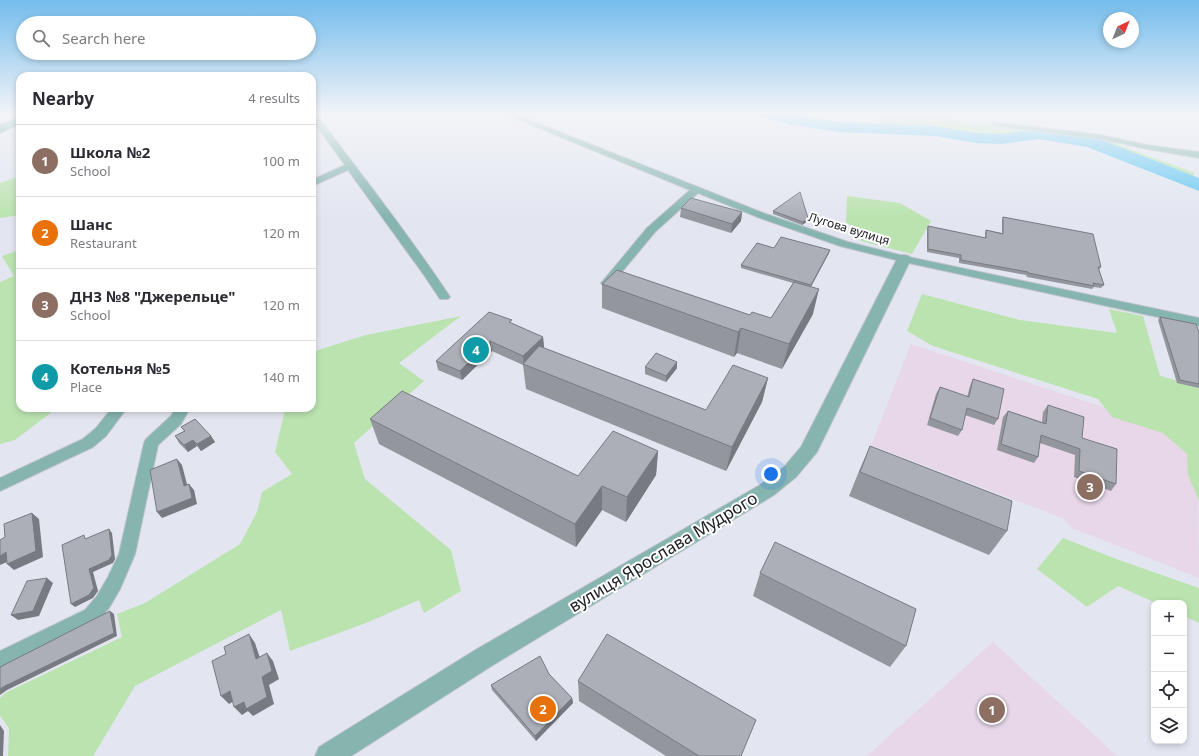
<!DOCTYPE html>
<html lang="en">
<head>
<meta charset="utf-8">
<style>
  body { margin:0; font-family:"Noto Sans",sans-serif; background:#f2f2f3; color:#2b2b33 }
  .controls { position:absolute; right:12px; bottom:12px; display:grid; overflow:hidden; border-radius:8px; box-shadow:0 2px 6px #0003 }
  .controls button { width:36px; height:36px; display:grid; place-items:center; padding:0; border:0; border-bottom:1px solid #e1e1e2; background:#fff; color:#2b2b33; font:20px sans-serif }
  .compass { position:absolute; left:1103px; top:12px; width:36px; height:36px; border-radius:50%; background:#fff; box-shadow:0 2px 6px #0003; rotate:43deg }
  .you { position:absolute; left:771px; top:474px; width:14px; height:14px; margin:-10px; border:3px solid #fff; border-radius:50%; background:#1a73e8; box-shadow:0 0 0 6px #1a73e833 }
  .badge { display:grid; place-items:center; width:26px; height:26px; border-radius:50%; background:#db2777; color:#fff; font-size:13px; font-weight:700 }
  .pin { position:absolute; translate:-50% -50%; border:2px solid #fff; box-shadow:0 1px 4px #0006 }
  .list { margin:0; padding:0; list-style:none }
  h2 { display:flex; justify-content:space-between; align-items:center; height:52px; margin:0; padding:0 16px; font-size:17px }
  h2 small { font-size:13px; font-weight:400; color:#7c7c81 }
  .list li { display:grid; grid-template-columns:26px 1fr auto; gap:12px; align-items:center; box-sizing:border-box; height:72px; padding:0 16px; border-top:1px solid #e1e1e2 }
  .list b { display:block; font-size:15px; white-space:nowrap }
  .list p { margin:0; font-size:13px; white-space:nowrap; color:#7c7c81 }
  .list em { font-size:13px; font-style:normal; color:#7c7c81 }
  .icon { flex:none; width:22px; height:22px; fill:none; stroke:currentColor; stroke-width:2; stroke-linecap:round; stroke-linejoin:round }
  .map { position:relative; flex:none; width:1199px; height:756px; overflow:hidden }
  .search { position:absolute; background:#fff; box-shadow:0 2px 6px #0003; left:16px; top:16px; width:300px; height:44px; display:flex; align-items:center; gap:10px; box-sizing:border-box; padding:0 14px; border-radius:22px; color:#7c7c81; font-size:15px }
  .panel { position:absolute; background:#fff; box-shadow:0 2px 6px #0003; left:16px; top:72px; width:300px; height:340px; border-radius:12px }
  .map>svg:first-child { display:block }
  .education { fill:#e7d7e9 }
  .green { fill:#bbe3b0 }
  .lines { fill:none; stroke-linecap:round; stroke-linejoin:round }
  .river { fill:#67c8f2; fill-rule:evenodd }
  .minor-casing { stroke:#c0c3cb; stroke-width:2 }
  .tertiary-casing { stroke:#c0c3cb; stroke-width:2 }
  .secondary-casing { stroke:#c0c3cb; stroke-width:2 }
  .minor { fill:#86b4af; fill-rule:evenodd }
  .tertiary { fill:#86b4af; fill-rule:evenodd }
  .secondary { fill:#519a94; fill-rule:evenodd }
  .wall { fill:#94969e }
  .shaded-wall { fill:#787a81 }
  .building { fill:#acafb8; stroke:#787a81 }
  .labels { text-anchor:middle; stroke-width:4; stroke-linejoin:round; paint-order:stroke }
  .far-street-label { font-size:12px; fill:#202125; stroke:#fff }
  .near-street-label { font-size:17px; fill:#202125; stroke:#fff }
</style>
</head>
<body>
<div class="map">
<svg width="1199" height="756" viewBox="0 0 1199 756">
  <rect width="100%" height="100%" fill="#e3e6f0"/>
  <!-- education -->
  <path class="education" d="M911 344 1198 438 1199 578 1072 528 1062 518 871 445Z
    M993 642 1117 756H867L889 736Z"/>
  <!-- green -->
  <path class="green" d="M880 113 939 115 950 120 1100 138 1195 173 1188 183 1078 143 984 134 935 128 881 126Z
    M20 176V215L0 218V183Z
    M847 196 900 203 931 221 912 254 861 241 862 230 846 223Z
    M20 250V408H57L15 440 0 444V282L14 276 2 256Z
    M922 294 1020 320 1117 333 1109 309 1143 316 1160 376 1199 386V501L1188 475 1187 454 1163 433 1112 417 1098 399 933 346 907 331Z
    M461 316 399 363 424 381 354 443 365 479 451 550 461 591 424 613 419 600 366 623 290 651 281 610 135 686 93 756H8L9 728 0 716V698L5 693 122 637 117 614 145 603 240 544 257 512 262 492 292 474 275 452 284 414V408H312V352L366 335Z
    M1063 538 1119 560 1199 588V623L1184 616V603H1156L1118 586 1087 607 1037 569Z"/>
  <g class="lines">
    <!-- river -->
    <path class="river" d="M757 113H782L839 122 935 126 976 133 1002 134 1039 129 1097 138 1199 178V191L1087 147 1039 139 1002 144 976 143 935 136 839 132 788 124 759 116Z"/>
    <!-- minor casing -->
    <g class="minor-casing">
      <path id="minor" d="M502 113H512L766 214 848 242 904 256 1199 318V326L904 262 840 246 760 218 698 193 655 232 611 285H603L601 283 603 281 647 228 690 190Z
        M313 118H319C363 177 409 235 450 297L448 299H440L424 275 348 170 312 186V180L345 165 312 120Z
        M993 122 1101 135 1147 145 1199 152V158L1147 149 1101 139 996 126 992 124Z
        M112 408H127L106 436 93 447 0 491V478L83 439 96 428Z
        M176 408H190L181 424 158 445 135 554 120 589 109 608 97 622 0 670V651L85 610 97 596 108 577 119 554 144 443 146 439 171 416Z"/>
    </g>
    <!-- tertiary casing -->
    <g class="tertiary-casing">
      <path id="tertiary" d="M904 255 909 256 911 259 817 452 796 477 774 495 493 665 351 756H315L319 747 477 649 760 485 784 467 801 447 897 259 899 256Z"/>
    </g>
    <!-- secondary casing -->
    <g class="secondary-casing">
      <path id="secondary" d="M20 117V124L0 133V125Z"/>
    </g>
    <!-- minor -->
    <use href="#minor" class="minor"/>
    <!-- tertiary -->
    <use href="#tertiary" class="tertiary"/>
    <!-- secondary -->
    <use href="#secondary" class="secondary"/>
  </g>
  <!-- wall -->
  <path class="wall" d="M681 208 742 212 741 221 731 233 680 217Z
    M773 211 808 221 802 225 773 214Z
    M1003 217 1101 267 1099 270 1104 285 1101 288 1094 287 1092 289 1027 277 1026 275 959 263V258L927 252V229L928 226 985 238V233L986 230 1002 233V220Z
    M774 248 829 253 811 287 813 314 782 369 737 353 734 357 602 308V284L750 315 771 318 793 283 741 268V265Z
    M1160 317 1199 332V388L1177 383 1158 320Z
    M512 324 543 337 544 347 543 348 706 410 768 378 762 402 726 471 526 389 523 365 492 351 462 380 438 370 436 361Z
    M677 362V368L666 382 645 374V367Z
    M973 379 998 419 994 425 965 415 962 430 958 436 927 425 936 394 940 387 967 397 970 386Z
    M1048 405 1082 438 1116 484 1111 491 1074 477 1075 455 1040 443 1038 457 1034 463 997 450 1003 417 1008 411 1042 422 1043 412Z
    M370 419 578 476 658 451 656 475 626 522 602 510 576 547 379 444Z
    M181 427 211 436 215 442 201 451 197 446 188 452 179 443 175 436 184 431Z
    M870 446 1007 531 989 555 849 496 859 471Z
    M760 573 906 646 890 667 753 596Z
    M549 674 572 698 573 703 536 741 492 690 491 685Z
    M578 681 741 756H666L579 701Z"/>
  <!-- shaded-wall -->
  <path class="shaded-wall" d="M742 212 741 221 731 233 732 224Z
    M808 218V221L802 225 803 222Z
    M830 250 829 253 810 288 811 285Z
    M819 289 813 314 782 369 789 344Z
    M741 328 737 353 734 357 738 332Z
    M543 337 544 347 525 365H524L523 356Z
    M490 341 492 351 462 380 460 371Z
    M677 362V368L666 382V376Z
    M768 378 762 402 726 471 732 447Z
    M211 436 215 442 201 451 197 444Z
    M193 440 197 446 188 452 184 445Z
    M658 451 656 475 626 522 627 497Z
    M177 459 182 465 189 492 184 486Z
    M189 484 194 490 197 504 162 518 157 512Z
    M602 486V510L576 547 575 524Z
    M32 513 39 519 43 557 14 570 7 564Z
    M109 529 112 533 115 559 113 563 93 572 98 591 93 598 75 607 71 604Z
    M6 552 14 559 0 565V556Z
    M47 578 53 583 39 616 18 620 11 615Z
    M110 611 114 614 117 636 7 690 0 695V689Z
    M249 634 255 643 263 667 256 659Z
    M267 653 273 661 279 679 269 685 274 704 253 716 248 711 242 715 234 707 262 677Z
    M230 691 238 699 229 704 221 696Z
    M572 698 573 703 536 741 535 736Z
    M0 725 4 731 3 756H0Z"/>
  <!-- building -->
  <path class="building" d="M800 192 808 218 803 222 773 211Z
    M691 198 742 212 732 224 681 208Z
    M1003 217 1093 234 1101 267H1098L1104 285 1093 283 1094 286 1028 273V272L961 260V255L928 249V226L986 238V230L1003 234Z
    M781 237 830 250 811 285 741 265 757 243 774 248Z
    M617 270 750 315 752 312 771 318 794 282 819 289 789 344 741 328 738 332 602 284Z
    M489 312 512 320 509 322 543 337 523 356 490 341 460 371 436 361Z
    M1160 317 1196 324 1199 332V384L1180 380Z
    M539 346 706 410 733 365 768 378 732 447 523 364Z
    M656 353 677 362 666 376 645 367Z
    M973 379 1004 389 998 419 967 408 962 430 930 418 940 387 969 397Z
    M402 391 578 476 613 431 658 451 627 497 602 486 575 524 370 419Z
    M1048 405 1084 417 1082 438 1117 449 1116 484 1079 471 1080 449 1041 435 1038 457 1001 444 1008 411 1046 424Z
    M195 419 211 436 197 444 193 440 184 445 175 436 185 431 181 427Z
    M870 446 1012 501 1007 531 860 472Z
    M177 459 184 486 189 484 192 498 157 512 150 470Z
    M32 513 36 551 7 564 6 552 0 556V540L5 537 4 524Z
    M109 529 112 555 109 560 89 569 94 588 89 595 71 604 62 545 84 535 85 539Z
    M775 542 916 609 906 646 760 573Z
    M47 578 33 611 11 615 27 581Z
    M110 611 114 633 3 687 0 689V667Z
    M249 634 256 659 267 653 272 671 262 677 267 697 246 709 244 702 234 707 230 691 221 696 212 661 226 654 224 647Z
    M607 634 756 720 741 756H699L578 681Z
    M540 656 549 674 572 698 535 736 491 685Z"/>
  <!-- sky -->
  <linearGradient id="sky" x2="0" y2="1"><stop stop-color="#74bcec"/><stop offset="0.52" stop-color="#f2f4f8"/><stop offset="1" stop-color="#f2f4f8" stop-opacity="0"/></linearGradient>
  <rect width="1199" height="218" fill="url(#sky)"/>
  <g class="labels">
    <!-- far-street labels -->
    <g class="far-street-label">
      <text transform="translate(849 229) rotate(17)" y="4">Лугова вулиця</text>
    </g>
    <!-- near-street labels -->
    <g class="near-street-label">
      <text transform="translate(663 552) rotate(-31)" y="6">вулиця Ярослава Мудрого</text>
    </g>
  </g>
</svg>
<div class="controls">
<button>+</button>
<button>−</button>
<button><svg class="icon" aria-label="locate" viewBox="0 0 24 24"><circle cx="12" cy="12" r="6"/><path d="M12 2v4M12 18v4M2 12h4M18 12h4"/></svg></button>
<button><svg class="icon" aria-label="layers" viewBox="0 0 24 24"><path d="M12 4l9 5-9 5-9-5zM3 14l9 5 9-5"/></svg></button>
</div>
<svg class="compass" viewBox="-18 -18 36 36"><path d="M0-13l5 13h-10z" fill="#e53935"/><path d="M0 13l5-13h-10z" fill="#7c7c81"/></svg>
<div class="you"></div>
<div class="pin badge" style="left:992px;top:710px;background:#8d6e63">1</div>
<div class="pin badge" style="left:543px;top:709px;background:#e8710a">2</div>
<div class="pin badge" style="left:1090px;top:487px;background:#8d6e63">3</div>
<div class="pin badge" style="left:476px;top:350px;background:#0f9aa8">4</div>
<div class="search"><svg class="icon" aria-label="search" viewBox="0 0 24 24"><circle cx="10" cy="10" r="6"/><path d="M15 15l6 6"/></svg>Search here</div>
<section class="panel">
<h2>Nearby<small>4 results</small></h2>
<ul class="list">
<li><span class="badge" style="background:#8d6e63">1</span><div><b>Школа №2</b><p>School</p></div><em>100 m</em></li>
<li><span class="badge" style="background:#e8710a">2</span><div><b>Шанс</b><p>Restaurant</p></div><em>120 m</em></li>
<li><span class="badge" style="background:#8d6e63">3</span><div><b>ДНЗ №8 &quot;Джерельце&quot;</b><p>School</p></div><em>120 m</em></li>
<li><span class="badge" style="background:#0f9aa8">4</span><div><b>Котельня №5</b><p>Place</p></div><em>140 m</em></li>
</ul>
</section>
</div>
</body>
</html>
